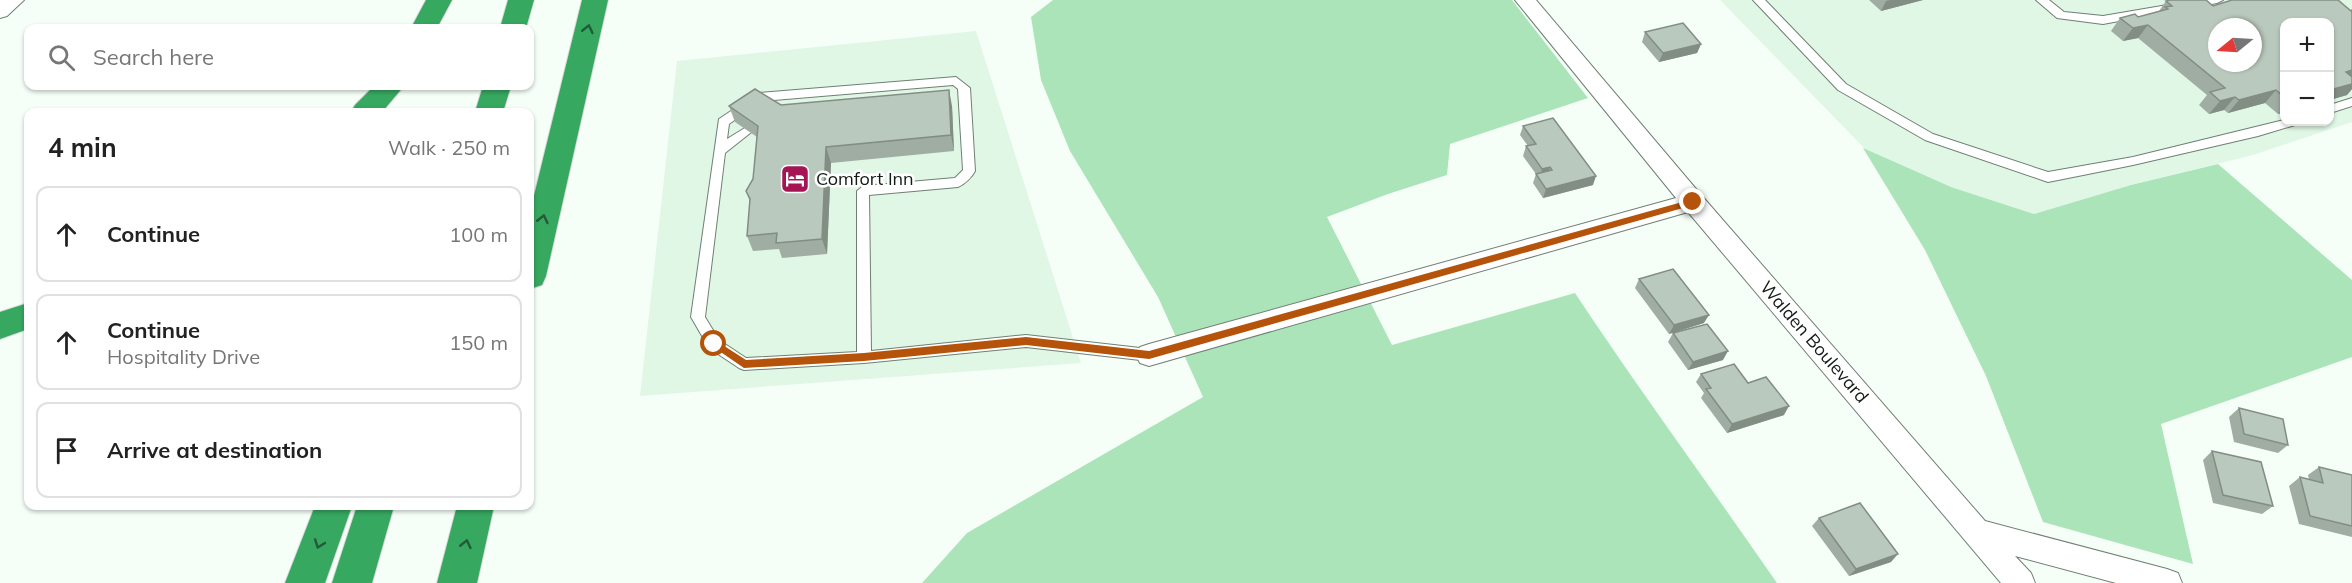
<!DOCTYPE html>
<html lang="en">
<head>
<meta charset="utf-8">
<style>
  body { margin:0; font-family:Mulish,sans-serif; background:#f2f2f2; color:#222 }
  .controls { position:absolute; right:18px; top:18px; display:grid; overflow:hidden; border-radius:12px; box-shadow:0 2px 4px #0004 }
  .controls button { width:54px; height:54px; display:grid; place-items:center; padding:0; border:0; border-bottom:2px solid #e0e0e0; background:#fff; color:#222; font:30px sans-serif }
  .compass { position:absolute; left:2208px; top:18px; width:54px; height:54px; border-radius:50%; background:#fff; box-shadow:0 2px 4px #0004; rotate:252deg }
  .stop { position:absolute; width:18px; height:18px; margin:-14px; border:4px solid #b45309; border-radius:50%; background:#fff }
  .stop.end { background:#b45309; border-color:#fff; box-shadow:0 2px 6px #0008 }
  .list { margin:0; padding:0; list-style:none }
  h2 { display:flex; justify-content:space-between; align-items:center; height:78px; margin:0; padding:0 24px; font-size:26px }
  h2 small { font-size:20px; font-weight:400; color:#767676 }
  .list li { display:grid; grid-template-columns:39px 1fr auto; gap:18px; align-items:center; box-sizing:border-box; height:96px; margin:0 12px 12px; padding:0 12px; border:2px solid #e0e0e0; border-radius:12px }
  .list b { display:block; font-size:22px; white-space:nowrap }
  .list p { margin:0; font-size:20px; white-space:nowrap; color:#767676 }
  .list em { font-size:20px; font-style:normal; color:#767676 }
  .icon { flex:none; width:33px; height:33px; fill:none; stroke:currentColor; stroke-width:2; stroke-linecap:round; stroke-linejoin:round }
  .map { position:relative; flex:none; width:2352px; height:583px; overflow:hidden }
  .search { position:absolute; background:#fff; box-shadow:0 2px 4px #0004; left:24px; top:24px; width:510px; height:66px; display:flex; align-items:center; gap:15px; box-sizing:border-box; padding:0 21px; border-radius:12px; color:#767676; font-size:22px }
  .panel { position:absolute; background:#fff; box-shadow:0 2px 4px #0004; left:24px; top:108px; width:510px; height:402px; border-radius:12px }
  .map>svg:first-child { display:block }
  .built { fill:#e0f7e5; fill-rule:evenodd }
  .green { fill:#abe4b9 }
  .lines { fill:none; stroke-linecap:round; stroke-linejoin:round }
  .lane-casing { stroke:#707f73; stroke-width:2 }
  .street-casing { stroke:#707f73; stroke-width:2 }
  .highway-casing { stroke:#d9dada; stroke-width:2 }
  .lane { fill:#fff; fill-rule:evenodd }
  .street { fill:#fff; fill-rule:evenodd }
  .highway { fill:#36a860; fill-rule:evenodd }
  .wall { fill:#a0ada3; fill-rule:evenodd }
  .shaded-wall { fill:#828d84 }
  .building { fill:#bac9bd; stroke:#828d84; stroke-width:1.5; fill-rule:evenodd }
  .oneway { stroke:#235a37 }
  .route { fill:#b45309 }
  .labels { text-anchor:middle; stroke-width:5; stroke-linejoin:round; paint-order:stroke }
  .poi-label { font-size:18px; fill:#141a15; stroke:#fff; text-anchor:start }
  .street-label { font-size:18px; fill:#141a15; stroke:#fff }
</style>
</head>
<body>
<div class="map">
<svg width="2352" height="583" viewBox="0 0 2352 583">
  <rect width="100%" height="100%" fill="#f5fff7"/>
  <!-- built -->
  <path class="built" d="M1720 0H2352V122L2253 155 2131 185 2034 214 1951 187 1868 152ZM2284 22H2330V122H2284ZM2217 27H2253V63H2217Z
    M976 31 1081 363 640 396 677 61Z"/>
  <!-- green -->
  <path class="green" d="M1053 0H1512L1588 98 1450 144 1447 175 1388 194 1327 217 1392 345 1575 293C1640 391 1710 486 1777 583H922L967 533 1203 397 1158 297 1070 151 1041 80 1031 17Z
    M1863 148 1951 187 2034 214 2131 185 2218 164 2352 280V357L2161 424 2193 564 2043 522 1986 376 1925 250Z"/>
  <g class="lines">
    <!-- lane casing -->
    <g class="lane-casing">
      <path id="lane" d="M1753 0H1765L1846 84 1933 134 2048 172 2133 157 2284 120V122H2297L2295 125 2258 136 2133 165 2048 182 1925 140 1838 90Z
        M2036 0H2049L2064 12 2103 16 2197 0H2223L2217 3 2103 24 2057 18Z
        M956 77 970 88 975 171C972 177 965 184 958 187L869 195 871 351 1026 335 1149 349 1154 351 1156 355 1154 359 1149 361 1026 347 864 363 744 370 739 368 709 348 691 317 719 119 758 93ZM953 85 958 89 963 170 955 178 863 186 857 191V352L746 358 719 340 705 317 725 153 754 130 748 126 727 139 729 124 761 101Z
        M2352 98V106L2330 113V105Z"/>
    </g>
    <!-- street casing -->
    <g class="street-casing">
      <path id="street" d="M0 0H24L7 16 0 18Z
        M1515 0H1536L1702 196 1985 521 2167 569 2178 573 2182 583H2116L2015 556 2031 573 2035 583H2001L1688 212 1149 366 1140 363 1136 355 1140 347 1149 344 1676 198Z"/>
    </g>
    <!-- highway casing -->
    <g class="highway-casing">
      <path id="highway" d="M426 0H452L437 28H411Z
        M508 0H534L526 28H500Z
        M582 0H608L546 276 542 285 530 289V212Z
        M374 86H404L382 112H351L355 105Z
        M483 86H511L503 112H475Z
        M28 303V329L0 339V312Z
        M315 506H352L325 583H285Z
        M357 506H394L372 583H332Z
        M457 506H494L477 583H437Z"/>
    </g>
    <!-- lane -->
    <use href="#lane" class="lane"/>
    <!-- street -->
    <use href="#street" class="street"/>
    <!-- highway -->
    <use href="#highway" class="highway"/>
  </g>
  <!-- wall -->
  <path class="wall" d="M1869 0H1923L1881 11Z
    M2170 0H2206L2213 6 2232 0H2338L2351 11 2352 10V89L2347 95 2330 100V22H2284V112L2278 114 2265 103 2228 113 2224 110 2209 114 2199 105 2207 95 2138 38 2123 41 2111 31 2120 18 2135 14 2138 17 2159 11 2166 1ZM2217 27H2253V63H2217Z
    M1645 32 1701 44 1697 53 1659 62 1642 42Z
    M781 105 952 106 954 151 831 163 827 254 782 258 779 249 753 251 747 236 750 202 746 191 753 179 757 137 735 122 729 106Z
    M1523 126 1593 185 1543 198 1533 183 1536 174 1523 156 1526 146H1528L1520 135Z
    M1639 279 1704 323 1669 334 1635 288Z
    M1673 333 1723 360 1688 370 1668 342Z
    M1701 374 1748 383 1784 415 1727 433 1701 398 1704 393 1696 382Z
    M2239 408 2288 445 2278 453 2234 442 2229 417Z
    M2212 451 2273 506 2262 514 2213 503 2203 460Z
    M2319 467 2352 475V537L2299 524 2289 486 2300 477 2309 480 2308 475Z
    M1819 518 1891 562 1849 576 1812 526Z"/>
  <!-- shaded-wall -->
  <path class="shaded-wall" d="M1891 0H1923L1881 11 1886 1Z
    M2148 25 2138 38 2123 41 2133 28Z
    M1701 44 1697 53 1659 62 1663 53Z
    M2352 70V80L2346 72Z
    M2352 84V89L2347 95 2330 100V90Z
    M949 90 952 106 954 151 951 135Z
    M2276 90 2265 103 2228 113 2239 100Z
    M2235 97 2224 110 2209 114 2220 101Z
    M2284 107V112L2278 114Z
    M826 147 831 163 827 254 822 239Z
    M1550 167 1547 176 1540 178 1542 169Z
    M1596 176 1593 185 1543 198 1546 189Z
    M1709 315 1704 323 1669 334 1674 325Z
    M1728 351 1723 360 1688 370 1693 362Z
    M1789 406 1784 415 1727 433 1732 424Z
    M1898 554 1891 562 1849 576 1856 569Z"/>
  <!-- building -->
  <path class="building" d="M2170 0H2206L2213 6 2232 0H2338L2351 11 2352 10V70L2346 72 2352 77V84L2330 90V22H2284V97L2276 90 2239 100 2235 97 2220 101 2210 92 2225 88 2148 25 2133 28 2120 18 2135 14 2138 17 2168 9 2165 7 2172 6 2166 1ZM2217 27H2253V63H2217Z
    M1683 23 1701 44 1663 53 1645 32Z
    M755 89 781 105 949 90 951 135 826 147 822 239 776 243 777 233 747 236 750 199 746 191 753 179 758 126 729 106Z
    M1553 118 1596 176 1546 189 1536 174 1552 170 1550 167 1542 169 1526 146 1536 144 1523 126Z
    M1673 269 1709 315 1674 325 1639 279Z
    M1707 324 1728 351 1693 362 1673 333Z
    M1734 364 1748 383 1766 377 1789 406 1732 424 1706 389 1711 388 1701 374Z
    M2239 408 2283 419 2288 445 2244 434Z
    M2212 451 2261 462 2273 506 2223 495Z
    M2319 467 2352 475V526L2310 516 2300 477 2323 483Z
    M1860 503 1898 554 1856 569 1819 518Z"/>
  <!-- one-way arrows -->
  <defs><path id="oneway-chevron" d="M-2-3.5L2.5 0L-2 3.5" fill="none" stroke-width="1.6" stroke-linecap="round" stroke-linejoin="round" transform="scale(1.5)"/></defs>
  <g class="oneway">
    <use href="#oneway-chevron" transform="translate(588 29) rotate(-77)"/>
    <use href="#oneway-chevron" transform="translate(543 219) rotate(-77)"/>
    <use href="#oneway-chevron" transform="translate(319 544) rotate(110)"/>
    <use href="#oneway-chevron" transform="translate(466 544) rotate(-77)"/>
  </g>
  <!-- route -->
  <path class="route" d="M1693 199 1698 202 1697 204 1149 359 1026 345 864 361 744 368 709 344 714 340 718 342 746 360 864 353 1026 337 1149 351Z"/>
  <!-- icons -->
  <defs>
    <g id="hotel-square" transform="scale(1.5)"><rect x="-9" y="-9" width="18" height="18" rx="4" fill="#a51554" stroke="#fff"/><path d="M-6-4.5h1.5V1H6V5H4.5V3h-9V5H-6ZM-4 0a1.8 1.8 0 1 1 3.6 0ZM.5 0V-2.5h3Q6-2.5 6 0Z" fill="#fff"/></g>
  </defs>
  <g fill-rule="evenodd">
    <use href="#hotel-square" x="795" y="179"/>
  </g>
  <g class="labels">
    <!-- poi labels -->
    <g class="poi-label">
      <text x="816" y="185">Comfort Inn</text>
    </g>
    <!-- street labels -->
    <g class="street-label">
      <text transform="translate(1814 342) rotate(49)" y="6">Walden Boulevard</text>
    </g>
  </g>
</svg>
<div class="controls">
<button>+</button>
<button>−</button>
</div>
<svg class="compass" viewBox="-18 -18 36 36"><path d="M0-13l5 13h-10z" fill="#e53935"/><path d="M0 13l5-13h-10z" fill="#767676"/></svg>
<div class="stop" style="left:714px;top:344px"></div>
<div class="stop end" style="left:1693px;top:202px"></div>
<div class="search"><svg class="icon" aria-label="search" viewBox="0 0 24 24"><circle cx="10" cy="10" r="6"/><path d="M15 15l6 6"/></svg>Search here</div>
<section class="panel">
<h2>4 min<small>Walk · 250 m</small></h2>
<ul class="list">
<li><svg class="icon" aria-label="ahead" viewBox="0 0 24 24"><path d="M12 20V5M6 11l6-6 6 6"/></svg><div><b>Continue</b></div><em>100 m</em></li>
<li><svg class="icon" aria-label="ahead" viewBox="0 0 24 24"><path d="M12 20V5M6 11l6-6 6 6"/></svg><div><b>Continue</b><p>Hospitality Drive</p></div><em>150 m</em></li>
<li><svg class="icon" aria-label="arrive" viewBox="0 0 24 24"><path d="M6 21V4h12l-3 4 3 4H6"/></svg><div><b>Arrive at destination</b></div></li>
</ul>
</section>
</div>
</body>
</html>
